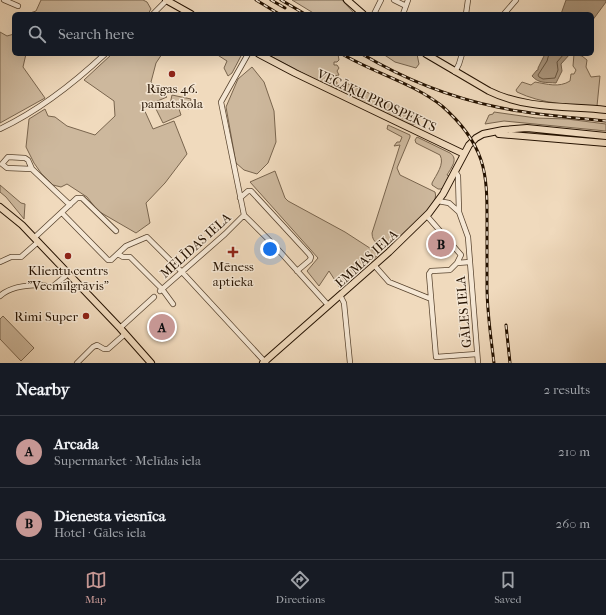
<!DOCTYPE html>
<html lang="en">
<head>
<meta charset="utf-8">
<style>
  body { margin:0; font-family:"IM FELL French Canon",serif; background:#20242c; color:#f1f3f6 }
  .you { position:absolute; left:270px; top:249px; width:14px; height:14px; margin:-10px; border:3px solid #fff; border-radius:50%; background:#1a73e8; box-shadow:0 0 0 6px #1a73e833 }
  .badge { display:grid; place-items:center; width:26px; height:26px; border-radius:50%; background:#c59692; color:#111; font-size:13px; font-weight:700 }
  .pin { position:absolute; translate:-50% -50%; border:2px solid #fff; box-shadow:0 1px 4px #0006 }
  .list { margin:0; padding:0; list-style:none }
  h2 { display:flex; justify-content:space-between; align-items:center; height:52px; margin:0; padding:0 16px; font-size:17px }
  h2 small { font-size:13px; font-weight:400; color:#9ea1a6 }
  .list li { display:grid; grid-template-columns:26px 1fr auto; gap:12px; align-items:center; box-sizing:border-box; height:72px; padding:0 16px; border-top:1px solid #363941 }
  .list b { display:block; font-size:15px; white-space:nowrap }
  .list p { margin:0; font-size:13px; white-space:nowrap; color:#9ea1a6 }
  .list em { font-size:13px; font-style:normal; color:#9ea1a6 }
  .icon { flex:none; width:22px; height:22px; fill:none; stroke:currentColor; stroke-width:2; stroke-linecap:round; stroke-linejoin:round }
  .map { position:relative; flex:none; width:606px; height:363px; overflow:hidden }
  .search { position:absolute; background:#171b24; box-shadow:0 4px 16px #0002; left:12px; right:12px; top:12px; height:44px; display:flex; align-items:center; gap:10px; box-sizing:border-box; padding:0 14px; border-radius:6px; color:#9ea1a6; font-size:15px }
  .sheet { height:196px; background:#171b24 }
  nav { display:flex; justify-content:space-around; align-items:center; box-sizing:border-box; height:56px; border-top:1px solid #363941; background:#171b24; font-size:11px; color:#9ea1a6 }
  nav a { display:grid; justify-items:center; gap:2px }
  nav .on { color:#c59692 }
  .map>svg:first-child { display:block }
  .green { fill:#cdb89d; stroke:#79654e }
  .water { fill:#ab967d; stroke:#75614b }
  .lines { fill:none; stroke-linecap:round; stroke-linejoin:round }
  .shore { stroke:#68543e; stroke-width:1 }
  .minor-casing { stroke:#58442f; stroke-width:6 }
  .major-casing { stroke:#251200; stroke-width:8 }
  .minor { stroke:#f5e7d4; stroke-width:4.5 }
  .major { stroke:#f0dabd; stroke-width:6 }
  .rail-casing { stroke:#251200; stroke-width:3 }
  .rail { stroke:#f5e7d4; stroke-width:1.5; stroke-dasharray:4.5; stroke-linecap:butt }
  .poi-dot { fill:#8f2418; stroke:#f5e7d4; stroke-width:1.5 }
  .labels { text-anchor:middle; stroke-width:3; stroke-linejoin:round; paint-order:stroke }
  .poi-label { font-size:13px; fill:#251200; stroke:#f5e7d4 }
  .street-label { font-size:13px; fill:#251200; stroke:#f5e7d4 }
</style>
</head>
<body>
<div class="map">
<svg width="606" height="363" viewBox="0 0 606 363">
  <rect width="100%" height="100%" fill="#f0dabd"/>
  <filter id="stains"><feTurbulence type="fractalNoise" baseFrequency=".005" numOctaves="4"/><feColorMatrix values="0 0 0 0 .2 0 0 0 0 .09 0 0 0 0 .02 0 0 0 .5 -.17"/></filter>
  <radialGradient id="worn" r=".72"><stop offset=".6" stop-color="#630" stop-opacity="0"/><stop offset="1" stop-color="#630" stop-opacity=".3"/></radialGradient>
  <!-- green -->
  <path class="green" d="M41 0H143L147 2 151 9 148 14H27L36 11Z
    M292 0H342L355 14H315Z
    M0 32 7 36 14 34V54H26L23 67 45 98 0 123Z
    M112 54H162L156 63 151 82 167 97 143 107 153 129 174 121 187 154 165 183 146 203 150 223 136 233 98 211 87 197 67 184 61 187 53 185 41 173 34 163 26 147 29 119 45 109 48 116 55 117 67 126 95 135 115 116 114 101 84 80Z
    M216 54H242L232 73 228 76 224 68 227 61Z
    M267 54H332L333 55 334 54H338L339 60 337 62H334V65H337L339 68 337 71 339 75 334 76 333 79 337 82 336 91Z
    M383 54H417L419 64 416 68 395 62Z
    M574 54 582 56 587 60 586 67 591 77 600 76 597 106C570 105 542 104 517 92L516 90 522 82 531 85 535 82C547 84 559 88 570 81L571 74H574L576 70 573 66Z
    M252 67 264 82 274 111 276 142 268 163 257 174 244 170 236 163 226 107 238 79Z
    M346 83 416 114 419 118 418 123 413 125 407 123 343 93C340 88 340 84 346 83Z
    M172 95 191 99 189 109 178 106 181 115 163 123 156 109 170 104Z
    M494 112 536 118 567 119 606 124V131L504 121 485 124 489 115 493 114Z
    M388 125 410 135V137L397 168 400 175 435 192C441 207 400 238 389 248 380 246 372 243 372 233L400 145 394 146 397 142H400L402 137 387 129Z
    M417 137 450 153C459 159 451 168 447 175L449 176 444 187 441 189H438L432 185V183C436 175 445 164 440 155L416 143 415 140Z
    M275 171 285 198 288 201 345 232 379 254 340 288 329 271 319 286 307 271 318 258 250 182Z
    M0 185 21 203 25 204 24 219 6 197 0 192Z
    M3 316 34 348 21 361 0 339V319Z"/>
  <!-- water -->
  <path class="water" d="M566 0H606V2L592 21V14H561Z
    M545 54H570L561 64 562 71 556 83C546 82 539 84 532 76L537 70H538V68Z"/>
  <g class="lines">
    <!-- shore -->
    <path class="shore" d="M549 54 547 61 538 75 539 77 543 79 555 78 558 70 557 62 564 54"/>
    <!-- minor casing -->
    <g class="minor-casing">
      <path id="minor" d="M4 0 18 6
        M394 0 406 6
        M153 14 167 0
        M374 14 381 0
        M403 14 408 0
        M466 14 468 0
        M504 14 516 0
        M248 54 221 102 244 215 273 244 328 305
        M455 72 459 64 462 54
        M0 129C40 110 73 84 105 54
        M32 169 7 168 2 164 8 157 25 158 28 160 32 169 70 205
        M455 171 458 176 459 212 468 237 478 363
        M240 198 248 191H251L309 254 311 257 310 260 297 271
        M438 201 449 203 459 212
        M62 213 108 260H111L126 246 147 237 182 272 266 363
        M427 216 461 255 457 263
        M34 238 77 198H82L116 231
        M118 254 123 257H130L162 289 173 304
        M0 262 11 257H21L38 242
        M470 262 457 263 450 270 431 271 429 274 436 357 477 354
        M374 265 389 282 431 299
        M160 291 225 234 244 215
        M340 295 344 303 350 363
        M0 296C10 287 26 285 40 285 44 285 48 287 52 287L68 274
        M120 328 154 297
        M77 363 93 347 97 345 104 349H108L125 334"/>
    </g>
    <!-- major casing -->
    <g class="major-casing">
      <path id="major" d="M166 0 191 14
        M347 0 363 14
        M259 54 295 73 464 154
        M426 54 489 91C525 109 568 106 606 110
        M499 134 606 143
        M0 207 22 225 120 328 151 363
        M263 363 389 252 429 213 443 194 469 145 476 138 483 134 503 130 527 128 606 136"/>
    </g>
    <!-- minor -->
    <use href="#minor" class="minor"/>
    <!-- major -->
    <use href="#major" class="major"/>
    <!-- rail casing -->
    <g class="rail-casing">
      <path id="rail" d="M256 0 279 14
        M271 0 285 8
        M281 0 305 14
        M342 54C374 73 413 83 442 106 458 120 474 139 481 160 487 178 487 198 487 217 487 241 487 264 487 287 487 312 491 338 494 363
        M362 54C404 79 449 97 497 107 533 115 570 117 606 121
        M506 325 510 363"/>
    </g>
    <!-- rail -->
    <use href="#rail" class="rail"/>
  </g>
  <!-- markers -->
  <g class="poi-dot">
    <circle cx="172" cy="74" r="4"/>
    <path d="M231 246h4v4h4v4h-4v4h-4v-4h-4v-4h4z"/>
    <circle cx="68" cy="256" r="4"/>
    <circle cx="86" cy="316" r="4"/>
  </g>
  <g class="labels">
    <!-- poi labels -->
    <g class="poi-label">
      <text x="172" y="93">Rīgas 46.<tspan x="172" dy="15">pamatskola</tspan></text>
      <text x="233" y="271">Mēness<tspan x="233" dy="15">aptieka</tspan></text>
      <text x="68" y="275">Klientu centrs<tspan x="68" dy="15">"Vecmīlgrāvis"</tspan></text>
      <text x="78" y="321" text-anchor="end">Rimi Super</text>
    </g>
    <!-- street labels -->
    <g class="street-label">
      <text transform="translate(377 100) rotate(25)" y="5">VECĀĶU PROSPEKTS</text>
      <text transform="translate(195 245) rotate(-42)" y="5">MELĪDAS IELA</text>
      <text transform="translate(366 258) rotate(-42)" y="5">EMMAS IELA</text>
      <text transform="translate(463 312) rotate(-95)" y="5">GĀLES IELA</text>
    </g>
  </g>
  <rect width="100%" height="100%" filter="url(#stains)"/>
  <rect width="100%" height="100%" fill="url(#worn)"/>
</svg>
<div class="you"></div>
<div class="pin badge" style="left:162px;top:327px">A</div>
<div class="pin badge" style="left:441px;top:244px">B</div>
<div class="search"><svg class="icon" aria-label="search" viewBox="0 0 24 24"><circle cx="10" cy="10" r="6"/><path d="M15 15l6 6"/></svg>Search here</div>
</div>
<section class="sheet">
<h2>Nearby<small>2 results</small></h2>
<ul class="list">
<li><span class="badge">A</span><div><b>Arcada</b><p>Supermarket · Melīdas iela</p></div><em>210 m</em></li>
<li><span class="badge">B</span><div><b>Dienesta viesnīca</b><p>Hotel · Gāles iela</p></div><em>260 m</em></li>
</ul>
</section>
<nav>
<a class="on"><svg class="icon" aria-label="map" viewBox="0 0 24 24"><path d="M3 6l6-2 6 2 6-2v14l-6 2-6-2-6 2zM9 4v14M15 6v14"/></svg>Map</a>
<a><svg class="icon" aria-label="directions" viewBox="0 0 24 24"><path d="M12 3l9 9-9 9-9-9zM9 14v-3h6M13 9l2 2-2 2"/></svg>Directions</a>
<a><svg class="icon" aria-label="saved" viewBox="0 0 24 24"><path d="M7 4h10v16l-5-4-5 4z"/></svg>Saved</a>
</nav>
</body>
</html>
